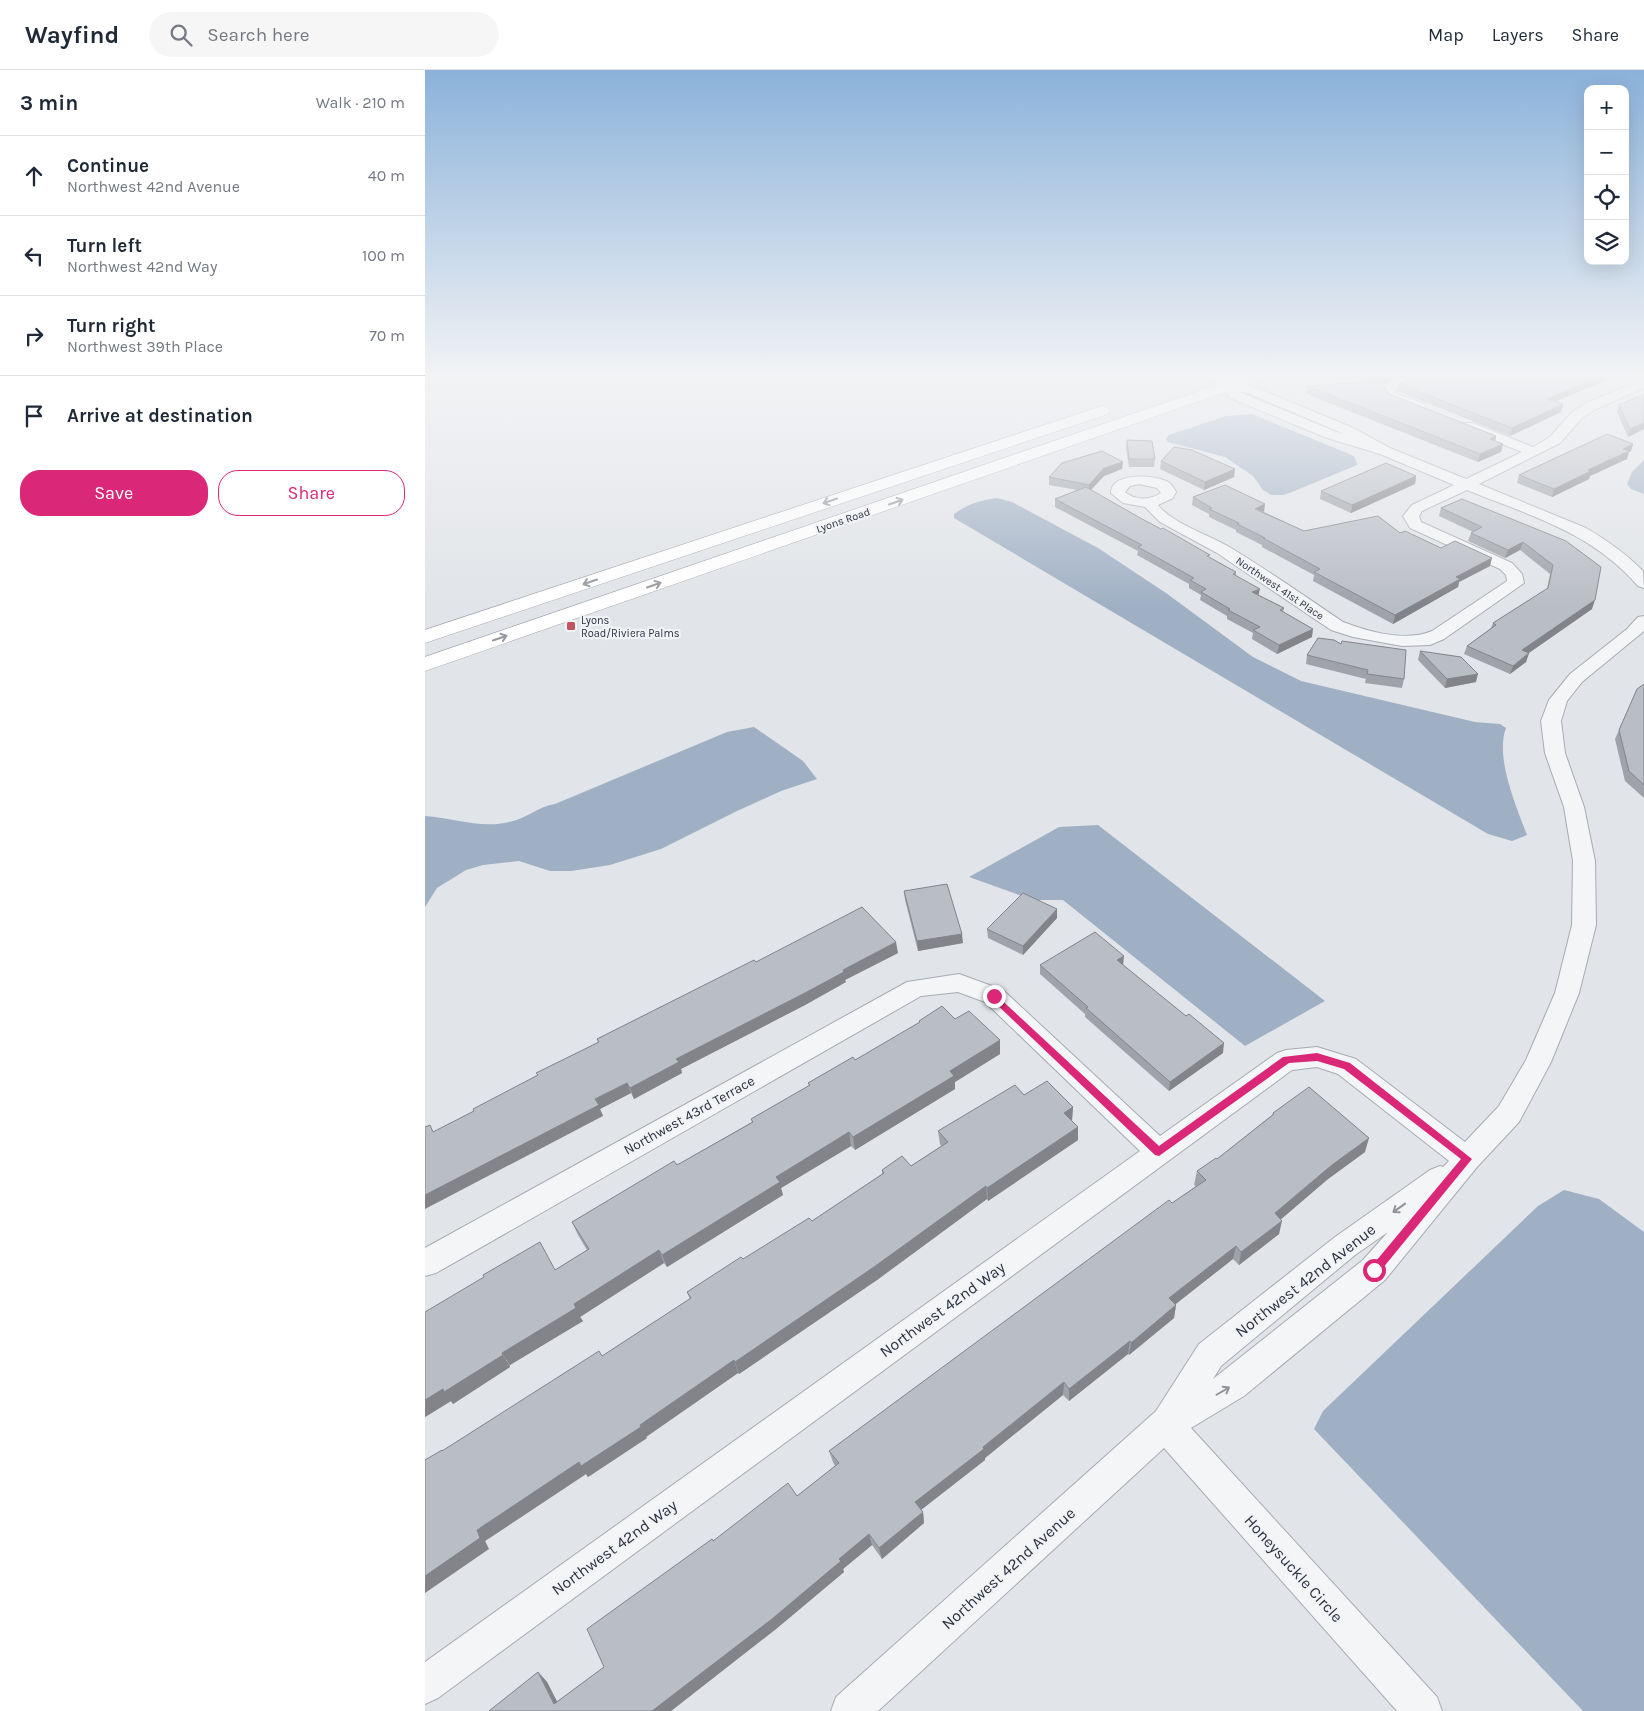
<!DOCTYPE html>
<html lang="en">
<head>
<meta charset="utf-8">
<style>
  body { margin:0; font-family:Karla,sans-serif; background:#f6f6f7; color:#1f2937 }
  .controls { position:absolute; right:15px; top:15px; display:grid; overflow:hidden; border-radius:10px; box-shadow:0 5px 20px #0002 }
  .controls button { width:45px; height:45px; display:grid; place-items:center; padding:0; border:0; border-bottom:1px solid #e0e1e3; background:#fff; color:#1f2937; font:25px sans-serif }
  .stop { position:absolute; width:15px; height:15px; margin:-11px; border:4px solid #db2777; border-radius:50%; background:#fff }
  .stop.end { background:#db2777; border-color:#fff; box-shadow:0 1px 5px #0008 }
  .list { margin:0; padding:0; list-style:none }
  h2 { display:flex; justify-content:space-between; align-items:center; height:65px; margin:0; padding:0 20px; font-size:21px }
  h2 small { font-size:16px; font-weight:400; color:#747a83 }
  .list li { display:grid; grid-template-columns:32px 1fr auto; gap:15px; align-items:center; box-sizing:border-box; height:80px; padding:0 20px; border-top:1px solid #e0e1e3 }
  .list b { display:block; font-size:19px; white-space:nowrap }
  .list p { margin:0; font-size:16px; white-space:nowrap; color:#747a83 }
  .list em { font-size:16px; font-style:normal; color:#747a83 }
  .actions { display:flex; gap:10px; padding:15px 20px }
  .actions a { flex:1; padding:11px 0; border:1px solid #db2777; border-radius:20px; text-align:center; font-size:18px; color:#db2777 }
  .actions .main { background:#db2777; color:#fff }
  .icon { flex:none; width:28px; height:28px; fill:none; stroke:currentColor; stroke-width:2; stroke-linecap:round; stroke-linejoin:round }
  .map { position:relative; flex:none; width:1219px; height:1641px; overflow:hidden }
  header { display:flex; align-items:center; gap:30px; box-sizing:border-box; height:70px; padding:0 25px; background:#fff; border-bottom:1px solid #e0e1e3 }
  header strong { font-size:24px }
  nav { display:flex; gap:28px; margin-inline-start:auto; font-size:18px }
  .search { width:350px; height:45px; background:#f6f6f7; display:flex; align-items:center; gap:12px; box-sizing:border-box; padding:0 18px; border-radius:28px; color:#747a83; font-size:19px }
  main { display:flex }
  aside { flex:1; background:#fff }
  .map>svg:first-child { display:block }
  .water { fill:#a0b0c4 }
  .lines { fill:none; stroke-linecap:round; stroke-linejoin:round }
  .street-casing { stroke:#a7abb2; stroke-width:2 }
  .secondary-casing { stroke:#a7abb2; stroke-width:1 }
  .primary-casing { stroke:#a2a8b3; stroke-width:1 }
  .street { fill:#f4f5f7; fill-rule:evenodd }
  .secondary { fill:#fff; fill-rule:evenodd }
  .primary { fill:#fff; fill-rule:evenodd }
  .wall { fill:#9fa3a9 }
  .shaded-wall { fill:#828489 }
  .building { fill:#b9bdc4; stroke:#828489 }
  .oneway { stroke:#95989e }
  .oneway2 { stroke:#90939a }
  .route { fill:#db2777 }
  .poi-dot { fill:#bf545f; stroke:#f1f3f6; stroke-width:2 }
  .labels { text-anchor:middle; stroke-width:4.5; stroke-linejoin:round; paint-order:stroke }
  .far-street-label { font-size:11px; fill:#2b313e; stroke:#f1f3f6 }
  .far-poi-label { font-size:11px; fill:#2b313e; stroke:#f1f3f6; text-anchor:start }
  .street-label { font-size:14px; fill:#2b313e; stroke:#f1f3f6 }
  .near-street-label { font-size:16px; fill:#2b313e; stroke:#f1f3f6 }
</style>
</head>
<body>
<header>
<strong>Wayfind</strong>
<div class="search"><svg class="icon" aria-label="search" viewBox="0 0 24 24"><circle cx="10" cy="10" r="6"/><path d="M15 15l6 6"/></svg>Search here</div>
<nav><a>Map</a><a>Layers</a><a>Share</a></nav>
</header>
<main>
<aside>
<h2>3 min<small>Walk · 210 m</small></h2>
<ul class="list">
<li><svg class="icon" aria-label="ahead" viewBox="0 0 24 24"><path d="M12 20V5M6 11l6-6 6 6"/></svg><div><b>Continue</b><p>Northwest 42nd Avenue</p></div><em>40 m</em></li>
<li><svg class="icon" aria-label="left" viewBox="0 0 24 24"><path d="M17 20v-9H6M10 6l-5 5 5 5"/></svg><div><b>Turn left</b><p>Northwest 42nd Way</p></div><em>100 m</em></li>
<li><svg class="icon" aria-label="right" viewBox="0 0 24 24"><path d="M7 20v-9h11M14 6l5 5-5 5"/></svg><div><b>Turn right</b><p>Northwest 39th Place</p></div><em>70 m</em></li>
<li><svg class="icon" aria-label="arrive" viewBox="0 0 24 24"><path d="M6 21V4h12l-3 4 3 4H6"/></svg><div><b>Arrive at destination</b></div></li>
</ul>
<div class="actions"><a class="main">Save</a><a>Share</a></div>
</aside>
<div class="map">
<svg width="1219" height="1641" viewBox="0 0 1219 1641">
  <rect width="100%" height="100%" fill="#e1e4e8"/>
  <!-- water -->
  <path class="water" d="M827 344 922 383 930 387 932 395 867 422 858 425H846L838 420 828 406 800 387 743 372 741 369 744 365 801 346Z
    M1219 390V424L1206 419 1202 414 1207 402Z
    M572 428 587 432 673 478 741 523 828 587 876 611 1050 652 1075 654 1081 658C1070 688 1091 736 1102 765L1087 771 1063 764 529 448V444C543 434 556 430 572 428Z
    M329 657 378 691 392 709 356 721 310 742 236 779 185 795 146 801H125L94 791 58 795 41 800 12 818 0 837V746C29 748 56 759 84 752 101 749 114 736 130 734L302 662Z
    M673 755 900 931 820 976 638 830H608L544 807 634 757Z
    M1139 1120 1174 1129 1219 1162V1641H1158L889 1359 898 1341 1113 1136Z"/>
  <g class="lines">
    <!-- street casing -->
    <g class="street-casing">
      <path id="street" d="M983 305H1001L969 321 973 324 999 334 1001 337 999 340H989L963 330 956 320 966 311Z
        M1219 309V318L1171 339 1157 348 1135 373 1054 414 1161 458C1182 470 1201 484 1218 501L1219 518 1213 516C1166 462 1106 446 1042 420L997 441 994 446 996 452 1087 493 1097 504 1099 513 1019 569 1005 575 977 576 928 567 906 560 792 483 735 452 720 437 698 433 686 423C686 402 728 405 741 411 745 412 749 418 751 422L748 428 733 435C748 454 785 465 806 478 844 501 881 527 918 552 944 562 981 572 1007 561L1082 511 1081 505 1075 499 985 458 978 446 987 435 1029 415 955 384 902 368 803 327 800 316 802 313 806 312 827 316 926 357 965 378 1041 409 1097 382 1038 359 1036 356 1038 353H1048L1108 377 1125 367 1147 342 1161 333ZM814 322H820L919 364 912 362ZM714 414 732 418 736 423C725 430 711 431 700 422L705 416Z
        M1219 546V561L1157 612 1142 631 1136 651 1140 683 1159 737 1170 791 1171 855 1154 923 1126 992 1094 1052 1052 1097 960 1210 819 1326 766 1358 1012 1627 1017 1641H972L739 1378 453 1641H406L411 1627 731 1341 774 1274 910 1167 1005 1100 1015 1096 1018 1097 1024 1091 913 1004 892 997 867 1000 13 1628 0 1634V1592L715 1081 560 932 533 922 496 926 11 1203 0 1206V1178L482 912 534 904 578 920 735 1066 852 983 861 980 892 977 931 989 1040 1072 1074 1036 1101 990 1130 923 1147 855 1148 791 1139 737 1120 683 1116 651 1124 630 1145 604 1202 559 1213 547ZM963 1162 938 1190 788 1309 796 1296 930 1185Z"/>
    </g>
    <!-- secondary casing -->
    <g class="secondary-casing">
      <path id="secondary" d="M779 305H798L814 316 811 319H801Z"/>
    </g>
    <!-- primary casing -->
    <g class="primary-casing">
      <path id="primary" d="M821 305H843L841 308 0 601V587Z
        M677 336 683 338 685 341 683 344 0 573V560Z"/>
    </g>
    <!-- street -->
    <use href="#street" class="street"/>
    <!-- secondary -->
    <use href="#secondary" class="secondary"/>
    <!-- primary -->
    <use href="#primary" class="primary"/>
  </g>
  <!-- wall -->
  <path class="wall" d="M935 305H978L959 314 957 313 964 324 1071 366 1070 371 1078 374 1076 382 1053 392 881 324 882 316 953 312Z
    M995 305H1194L1130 331 1138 334 1136 342 1085 366 972 321 974 314Z
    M1219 324V359L1203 367 1192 342 1194 335Z
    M702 370 730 389 729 397H704L701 378Z
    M1208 374 1206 381 1204 382 1202 389 1165 406 1164 409 1127 427 1092 413 1094 405Z
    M736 391 809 407 779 420 735 399Z
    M697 399 679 406 666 420 811 502V506L834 525 859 538 858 542 887 567 852 584 827 569 828 563 802 549V546L775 530 776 525 764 518V514L712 485 713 481 630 437V429L652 420 624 415V407Z
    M991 406 990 414 926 443 895 429 896 421Z
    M768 427 839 442 879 461 975 463 1065 496 1034 512 1033 517 968 554 888 511 889 505 837 477V475L811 462V460L784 447V444L767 435Z
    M1016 438 1141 471 1167 539 1104 583 1101 592 1085 604 1039 584 1042 576 1066 558 1068 553 1122 519 1125 504 1095 480 1080 488 1043 471 1046 463 1048 462 1014 446Z
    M995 581 1051 612 1020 618 993 590Z
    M882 585 979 609 977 618 940 613 941 609 881 594Z
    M1219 614V728L1200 711 1190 669 1194 660Z
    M479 821 538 873 493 881 480 830Z
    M632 848 598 885 563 868 562 859Z
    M473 883 420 910 421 912 380 935 256 999 257 1003 209 1029 206 1023 175 1039 178 1046 8 1062 49 1041 173 972 172 969 331 892Z
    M615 895H698L798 983 744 1021 660 947V944L615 904Z
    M530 949 575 984 530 1012V1019L430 1080 426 1076 356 1118 358 1125 242 1197 239 1193 155 1247 158 1251 85 1295V1297L28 1334 26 1331 0 1347V1242L130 1200 162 1180 153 1165 147 1152 252 1095 327 1052 326 1049 384 1016 383 1013 430 990 494 953V951Z
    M599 1025 648 1037 647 1051 653 1057V1070L563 1131 562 1129 452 1210 314 1304 313 1303 221 1367 222 1368 163 1407 161 1404 60 1471 64 1479 18 1381 177 1286 265 1229 262 1222 318 1189 387 1151 457 1104V1100L486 1096 516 1076 515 1074 513 1061Z
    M848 1043 940 1082 903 1109 856 1149 854 1164 814 1195 808 1189 750 1234 751 1235 749 1248 704 1285 703 1284 644 1331 638 1325 560 1388V1390L496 1440 498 1442 499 1453 457 1489 447 1475 418 1499 419 1502 351 1559 246 1641H64L113 1602 122 1612 132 1632 179 1597 288 1471 372 1426 410 1396 408 1392 404 1381 771 1116 769 1115 772 1101 792 1089 847 1045Z"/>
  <!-- shaded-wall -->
  <path class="shaded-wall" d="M964 305H978L959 314 960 307Z
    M1179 305H1194L1120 336 1122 329Z
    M1138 334 1136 342 1085 366 1087 358Z
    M1219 353V359L1203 367 1205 359Z
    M1071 366 1070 373 1065 369Z
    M1078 374 1076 382 1053 392 1055 384Z
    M1208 374 1206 381 1204 382 1202 389 1165 406 1164 409 1127 427 1129 419 1163 400 1198 379Z
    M698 392 697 399 679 406 663 423 664 415 679 398Z
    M810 399 809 407 779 420 780 412Z
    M991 406 990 414 926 443 927 435Z
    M840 434 839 442 830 439Z
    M1098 472 1095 480 1080 488 1083 480Z
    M1067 488 1065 496 1034 512 1033 517 968 554 970 545 1031 507Z
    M835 519 833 527 827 522Z
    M1170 530 1167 539 1095 589 1097 580Z
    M888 559 887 567 852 584 854 575Z
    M1104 583 1101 592 1085 604 1088 596Z
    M1053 604 1051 612 1020 618 1022 609Z
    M632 839V848L598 885V876Z
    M537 864 538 873 493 881 492 871Z
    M471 872 473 883 420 910 421 912 380 935 256 999 257 1003 209 1029 205 1018 251 989Z
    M699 886 698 896 692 890Z
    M575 970V984L530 1012V1019L430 1080 428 1067 525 1001Z
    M799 973 798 983 744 1021 745 1012Z
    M202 1013 206 1023 175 1039 178 1046 0 1139V1125L170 1029Z
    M648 1037 647 1050 639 1056V1043Z
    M653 1057V1070L563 1131 562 1118Z
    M424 1062 426 1076 356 1118 358 1125 242 1197 237 1185 351 1107Z
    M944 1068 940 1082 903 1109 847 1157 850 1143 907 1095Z
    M561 1116 562 1129 452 1210 314 1304 310 1292Z
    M857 1151 854 1164 814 1195 816 1182Z
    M811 1176 808 1189 742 1241 744 1228Z
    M234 1180 239 1193 155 1247 158 1251 85 1295 77 1283 149 1234Z
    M751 1235 749 1248 704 1285 706 1273Z
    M705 1271 703 1284 644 1331V1319Z
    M78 1285 85 1297 28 1334 26 1331 0 1347V1330L18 1319Z
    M309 1290 313 1303 221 1367 222 1368 163 1407 161 1404 60 1471 64 1479 0 1523V1506L52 1460 154 1392 215 1355Z
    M639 1312 638 1325 560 1388V1390L492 1443 490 1432Z
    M498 1442 499 1453 457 1489 454 1478Z
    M444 1464 447 1475 418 1499 419 1502 351 1559 246 1641H227Z
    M113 1602 122 1612 137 1641 129 1634Z"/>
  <!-- building -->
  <path class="building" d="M995 305H1179L1122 329 1138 334 1087 358 974 314Z
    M956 311 964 324 1071 366 1065 369 1078 374 1055 384 882 316Z
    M1219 324V353L1205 359 1194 335Z
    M1182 364 1208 374 1198 379 1204 381 1163 400 1166 401 1129 419 1094 405Z
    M702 370 727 371 730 389H704Z
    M749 377 767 380 810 399 780 412 736 391Z
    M677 381 698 392 679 398 664 415 624 407 637 393Z
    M961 393 991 406 927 435 896 421Z
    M800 415 840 434 830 439 879 461 953 446 975 463 980 461 1016 478 1030 471 1067 488 1031 507 1035 509 970 545 889 502 895 499 838 468H840L812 454 814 453 784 439 787 438 768 427Z
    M661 417 717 449 736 459 738 458 785 485 782 486 811 502 808 504 835 519 827 522 859 538 855 540 888 559 854 575 828 560 835 557 803 540 805 539 776 522 781 519 765 510 769 508 713 477 717 475 630 429Z
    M1037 429 1141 471 1176 497 1170 530 1097 580 1104 583 1088 596 1042 576 1071 555 1068 553 1123 518 1128 495 1098 472 1083 480 1046 463 1057 457 1016 438Z
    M893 568 909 570 916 574 917 571 981 580 979 609 942 604 943 600 882 585Z
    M995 581 1036 587 1053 604 1022 609Z
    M1219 614V715L1204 701 1194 660 1212 619Z
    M522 814 537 864 492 871 479 821Z
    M598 823 632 839 598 876 562 859Z
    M437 837 471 872 418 900 419 902 378 924 251 989 254 992 205 1018 202 1013 170 1029 174 1035 0 1125V1057L5 1055 8 1062 49 1041 48 1039 113 1005 111 1003 174 972 172 969 329 890 331 892Z
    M670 862 699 886 692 890 761 946 764 944 799 973 745 1012 661 938 663 937 615 895Z
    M517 936 530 949 544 941 575 970 525 1001 529 1006 428 1067 424 1062 351 1107 355 1112 237 1185 234 1180 149 1234 151 1238 77 1283 78 1285 19 1322 18 1319 0 1330V1242L59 1207 58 1205 115 1172 130 1200 164 1179 147 1152 249 1091 252 1095 328 1052 326 1049 385 1015 383 1013 428 987 430 990 495 952 494 951Z
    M622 1011 648 1037 639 1043 653 1057 562 1118 561 1116 449 1197 310 1292 309 1290 215 1355 216 1357 156 1396 154 1392 52 1460 55 1468 0 1506V1390L17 1380V1381L174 1281 177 1286 266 1228 262 1222 316 1187 318 1189 384 1148 387 1151 459 1103 457 1100 477 1086 486 1096 523 1072 513 1061 590 1015 599 1025Z
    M884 1017 944 1068 907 1095 850 1143 857 1151 816 1182 811 1176 744 1228 751 1235 706 1273 705 1271 644 1319 639 1312 558 1377 559 1379 490 1432 498 1442 454 1478 444 1464 414 1489 416 1491 347 1549 227 1641H64L113 1602 129 1634 179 1597 162 1559 287 1469 288 1471 363 1413 372 1426 414 1393 404 1381 744 1130 747 1133 781 1110 772 1101 791 1088 792 1089 849 1044 848 1043Z"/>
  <!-- one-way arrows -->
  <defs><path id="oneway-shaft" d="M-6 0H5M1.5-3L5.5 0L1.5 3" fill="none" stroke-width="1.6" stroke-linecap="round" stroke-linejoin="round" transform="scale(1.25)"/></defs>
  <g class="oneway">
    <use href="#oneway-shaft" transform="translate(405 431) rotate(161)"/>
    <use href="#oneway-shaft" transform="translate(471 432) rotate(-19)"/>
    <use href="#oneway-shaft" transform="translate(165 512) rotate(161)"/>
    <use href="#oneway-shaft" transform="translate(229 515) rotate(-19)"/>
    <use href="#oneway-shaft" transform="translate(75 568) rotate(-19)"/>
  </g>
  <g class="oneway2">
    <use href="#oneway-shaft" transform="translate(974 1138) rotate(144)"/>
    <use href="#oneway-shaft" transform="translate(798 1321) rotate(-30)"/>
  </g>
  <!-- sky -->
  <linearGradient id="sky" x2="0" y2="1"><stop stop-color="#8bb2da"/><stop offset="0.57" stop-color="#f2f3f5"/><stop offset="1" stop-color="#f2f3f5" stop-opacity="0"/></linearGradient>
  <rect width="1219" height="535" fill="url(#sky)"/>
  <!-- route -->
  <path class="route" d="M569 923 734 1076 858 987 892 983 925 993 1047 1089 953 1204 949 1205 946 1204 944 1200 946 1197 1036 1089 919 999 892 991 864 993 734 1086 730 1085 566 929V924Z"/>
  <!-- markers -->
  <rect class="poi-dot" x="141" y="551" width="10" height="10" rx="2.5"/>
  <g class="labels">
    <!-- far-street labels -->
    <g class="far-street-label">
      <text transform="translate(418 450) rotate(-19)" y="4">Lyons Road</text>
      <text transform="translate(855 518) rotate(34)" y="4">Northwest 41st Place</text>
    </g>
    <!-- far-poi labels -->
    <g class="far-poi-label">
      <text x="156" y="554">Lyons<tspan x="156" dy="13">Road/Riviera Palms</tspan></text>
    </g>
    <!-- street labels -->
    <g class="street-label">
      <text transform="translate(264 1045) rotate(-29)" y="5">Northwest 43rd Terrace</text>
    </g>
    <!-- near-street labels -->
    <g class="near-street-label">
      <text transform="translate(880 1210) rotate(-38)" y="6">Northwest 42nd Avenue</text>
      <text transform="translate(517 1239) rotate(-36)" y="6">Northwest 42nd Way</text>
      <text transform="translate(189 1477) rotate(-36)" y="6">Northwest 42nd Way</text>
      <text transform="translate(583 1498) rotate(-42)" y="6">Northwest 42nd Avenue</text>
      <text transform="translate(869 1498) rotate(48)" y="6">Honeysuckle Circle</text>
    </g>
  </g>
</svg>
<div class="controls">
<button>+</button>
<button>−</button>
<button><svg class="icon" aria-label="locate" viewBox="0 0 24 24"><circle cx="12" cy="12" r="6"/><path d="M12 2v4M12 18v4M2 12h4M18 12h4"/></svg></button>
<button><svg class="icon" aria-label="layers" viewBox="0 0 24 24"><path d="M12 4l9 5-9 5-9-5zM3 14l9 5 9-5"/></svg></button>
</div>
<div class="stop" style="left:949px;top:1200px"></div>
<div class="stop end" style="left:569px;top:926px"></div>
</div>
</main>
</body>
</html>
